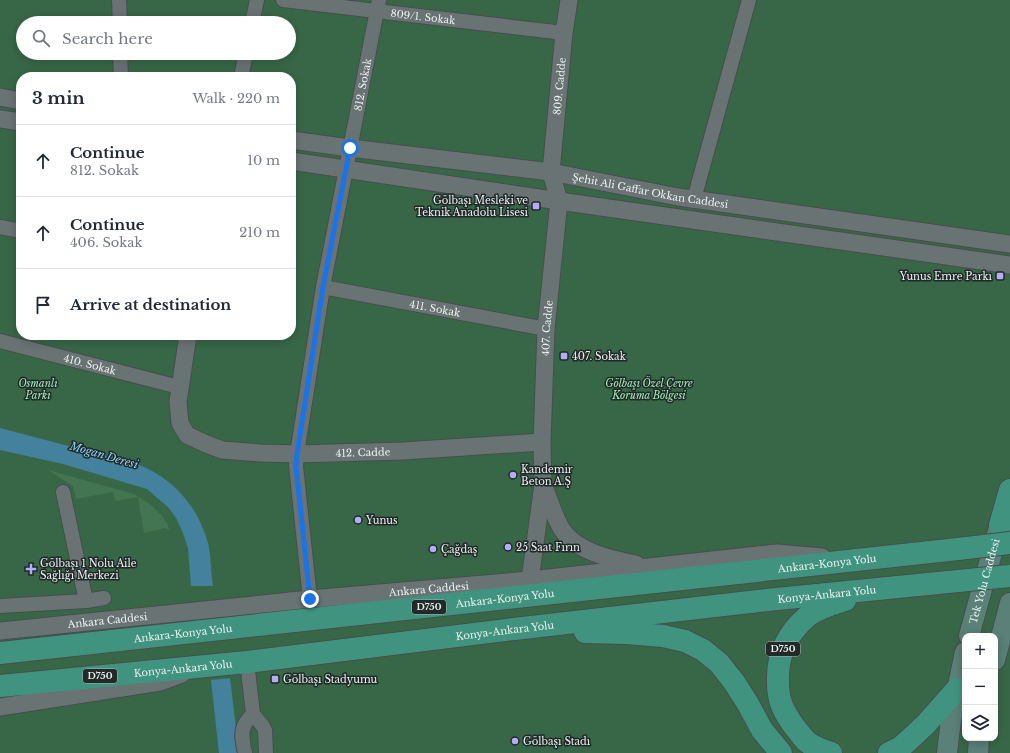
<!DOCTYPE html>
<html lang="en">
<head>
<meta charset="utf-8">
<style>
  body { margin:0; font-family:"Libre Baskerville",serif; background:#f6f6f7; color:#1f2937 }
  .controls { position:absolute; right:12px; bottom:12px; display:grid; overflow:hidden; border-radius:8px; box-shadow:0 2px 10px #0003 }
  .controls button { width:36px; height:36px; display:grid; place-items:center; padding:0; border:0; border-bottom:1px solid #e0e1e3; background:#fff; color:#1f2937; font:20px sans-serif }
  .stop { position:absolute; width:12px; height:12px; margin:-9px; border:3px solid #1a73e8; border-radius:50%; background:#fff }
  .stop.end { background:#1a73e8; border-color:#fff; box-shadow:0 1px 4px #0008 }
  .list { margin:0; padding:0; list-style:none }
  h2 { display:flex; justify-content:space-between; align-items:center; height:52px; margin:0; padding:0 16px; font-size:17px }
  h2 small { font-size:13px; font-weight:400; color:#747a83 }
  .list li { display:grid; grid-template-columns:26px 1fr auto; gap:12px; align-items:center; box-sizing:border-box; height:72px; padding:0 16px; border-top:1px solid #e0e1e3 }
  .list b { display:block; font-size:15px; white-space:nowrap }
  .list p { margin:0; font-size:13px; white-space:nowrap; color:#747a83 }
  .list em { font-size:13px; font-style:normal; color:#747a83 }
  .icon { flex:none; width:22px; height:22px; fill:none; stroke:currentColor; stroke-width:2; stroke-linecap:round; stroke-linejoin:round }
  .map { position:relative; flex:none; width:1010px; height:753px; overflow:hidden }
  .search { position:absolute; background:#fff; box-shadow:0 2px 10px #0003; left:16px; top:16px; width:280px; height:44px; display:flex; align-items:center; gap:10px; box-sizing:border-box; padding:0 14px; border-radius:22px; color:#747a83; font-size:15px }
  .panel { position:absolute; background:#fff; box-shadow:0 2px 10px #0003; left:16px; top:72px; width:280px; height:268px; border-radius:16px }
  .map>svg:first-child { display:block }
  .green { fill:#386747; fill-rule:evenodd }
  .forest { fill:#437552 }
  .water { fill:#43819d }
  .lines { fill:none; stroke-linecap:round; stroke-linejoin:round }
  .minor-casing { stroke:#474e4e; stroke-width:16 }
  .tertiary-casing { stroke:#474e4e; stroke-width:19 }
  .secondary-casing { stroke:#474e4e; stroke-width:22 }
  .trunk-casing { stroke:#474e4e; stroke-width:24 }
  .minor { stroke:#6a7373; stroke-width:14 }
  .tertiary { stroke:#6a7373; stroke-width:17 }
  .secondary { stroke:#5a8078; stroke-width:20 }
  .trunk { stroke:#40947f; stroke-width:22 }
  .trunk-bridge-casing { stroke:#474e4e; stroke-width:24; stroke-linecap:butt }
  .trunk-bridge { stroke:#40947f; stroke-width:22 }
  .route { stroke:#1a73e8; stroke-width:5 }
  .poi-dot { fill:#b5acf8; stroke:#212929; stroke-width:1.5 }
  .labels { text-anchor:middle; stroke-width:3; stroke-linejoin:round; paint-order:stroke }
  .shield { fill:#212929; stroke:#aeb4b4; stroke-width:1 }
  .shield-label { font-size:9px; font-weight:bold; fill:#eaf0ef }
  .street-label { font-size:10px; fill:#eaf0ef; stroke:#212929 }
  .poi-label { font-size:10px; fill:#eaf0ef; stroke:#212929; text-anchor:start }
  .park-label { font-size:10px; font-style:italic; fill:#a0edb6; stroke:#212929 }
  .water-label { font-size:11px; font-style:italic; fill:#8dd4f7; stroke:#212929 }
</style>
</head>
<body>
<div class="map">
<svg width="1010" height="753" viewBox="0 0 1010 753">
  <rect width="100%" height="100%" fill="#2b3333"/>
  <!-- green -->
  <path class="green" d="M0 0H1010V753H0ZM23 23H289V53H23ZM21 77H291V335H21ZM965 636H995V738H965Z"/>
  <!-- forest -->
  <path class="forest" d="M48 470 134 494 150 504 162 516 168 525 169 530 165 528 144 533 138 497 115 501 113 492 76 499 73 486Z"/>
  <!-- water -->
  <path class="water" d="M0 428 137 464C172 477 198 506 208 543 211 556 211 573 213 586H191L188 548 183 533 176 518 169 508 147 489 63 464 0 450Z
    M230 678 239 753H219L211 680Z"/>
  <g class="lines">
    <!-- minor casing -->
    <g class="minor-casing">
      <g id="minor">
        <path d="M119 0 120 23"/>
        <path id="s1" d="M283 0 564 33"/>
        <path d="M252 23 257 0"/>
        <path d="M120 53 121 77"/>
        <path d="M241 77 246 53"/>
        <path d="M694 199 749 0"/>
        <path d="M0 227 21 231"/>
        <path id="s2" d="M323 287 546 329"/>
        <path id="s3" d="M0 341 179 387"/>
        <path d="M63 492 86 601"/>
        <path id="s4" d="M310 599 296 466 297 454 323 287 379 0"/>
        <path d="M0 606 86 601 104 598"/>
        <path d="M247 662 253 714 262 725 265 730 266 753"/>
        <path d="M245 753C243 744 240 732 245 724 247 720 250 717 253 714"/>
      </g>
    </g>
    <!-- tertiary casing -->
    <g class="tertiary-casing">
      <g id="tertiary">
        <path d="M0 97 21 101"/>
        <path d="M0 119 21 122"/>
        <path id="s5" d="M291 140 350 148 551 172 678 197 1010 244"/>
        <path d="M291 161 559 201 1010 265"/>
        <path id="s6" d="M188 335 178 402 180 423 187 435 204 443 222 450 261 453 297 454 403 451 542 442"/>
        <path d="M543 485C549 498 553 513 560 526 573 551 610 559 636 564"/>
        <path id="s7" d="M530 580 543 485 542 442 546 329 559 201 551 172 564 33 569 0"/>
        <path id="s8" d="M0 631 234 607 310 599 530 580 777 553 822 557"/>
        <path d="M0 707 160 682 182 674"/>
      </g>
    </g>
    <!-- secondary casing -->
    <g class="secondary-casing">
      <g id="secondary">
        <path id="s9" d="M969 636 998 531"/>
        <path d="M995 660 1010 603"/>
        <path d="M947 753 951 720 965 652"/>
        <path d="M978 753 979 738"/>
      </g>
    </g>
    <!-- trunk casing -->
    <g class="trunk-casing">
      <g id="trunk">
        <path d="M1000 525 1010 490"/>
        <path d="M585 632 626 633 663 636 685 641 703 650 719 663 734 682 748 704 762 730 781 753"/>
        <path id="s10" d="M0 653 958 549"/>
        <path id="s11" d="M0 686 247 662 514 629 767 600 948 582"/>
        <path d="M831 753C822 750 813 747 806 741 801 735 795 728 791 722 787 716 783 709 781 703 779 697 778 688 778 682 777 654 787 633 809 615 820 607 832 604 845 600"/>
        <path d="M889 753 901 747 910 739 926 724 957 689"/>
      </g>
    </g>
    <!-- minor -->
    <use href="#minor" class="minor"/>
    <!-- tertiary -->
    <use href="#tertiary" class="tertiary"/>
    <!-- secondary -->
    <use href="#secondary" class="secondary"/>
    <!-- trunk -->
    <use href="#trunk" class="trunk"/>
    <!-- trunk-bridge casing -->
    <g class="trunk-bridge-casing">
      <path id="trunk-bridge" d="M958 549 1010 543
        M948 582 1010 576"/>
    </g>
    <!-- trunk-bridge -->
    <use href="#trunk-bridge" class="trunk-bridge"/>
  </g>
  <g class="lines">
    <!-- route -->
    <path class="route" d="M310 599 296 466 297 454 323 287 350 148"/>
  </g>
  <!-- markers -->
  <g class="poi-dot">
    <rect x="532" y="202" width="8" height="8" rx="2"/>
    <rect x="996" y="272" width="8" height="8" rx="2"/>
    <rect x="560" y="352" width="8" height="8" rx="2"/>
    <circle cx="513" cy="475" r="4"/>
    <circle cx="358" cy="520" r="4"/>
    <circle cx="508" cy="547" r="4"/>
    <circle cx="433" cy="549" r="4"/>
    <path d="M29 563h4v4h4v4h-4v4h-4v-4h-4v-4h4z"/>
    <rect x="271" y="675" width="8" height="8" rx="2"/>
    <circle cx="515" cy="741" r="4"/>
  </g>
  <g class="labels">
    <!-- shield labels -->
    <g class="shield">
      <rect x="412" y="600" width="34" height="14" rx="3"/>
      <rect x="766" y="642" width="34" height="14" rx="3"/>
      <rect x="83" y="669" width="34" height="14" rx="3"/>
    </g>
    <g class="shield-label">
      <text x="429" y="610">D750</text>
      <text x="783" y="652">D750</text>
      <text x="100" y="679">D750</text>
    </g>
    <!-- street labels -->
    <g class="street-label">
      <text dy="4" stroke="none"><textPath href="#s1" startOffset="141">809/1. Sokak</textPath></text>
      <text dy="4" stroke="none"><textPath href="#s4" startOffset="521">812. Sokak</textPath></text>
      <text dy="4" stroke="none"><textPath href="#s7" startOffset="497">809. Cadde</textPath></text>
      <text dy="4" stroke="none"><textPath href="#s5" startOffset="363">Şehit Ali Gaffar Okkan Caddesi</textPath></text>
      <text dy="4" stroke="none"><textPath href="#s2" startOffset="114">411. Sokak</textPath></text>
      <text dy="4" stroke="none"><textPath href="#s7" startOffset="253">407. Cadde</textPath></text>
      <text dy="4" stroke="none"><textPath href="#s3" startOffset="93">410. Sokak</textPath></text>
      <text dy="4" stroke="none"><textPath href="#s6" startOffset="282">412. Cadde</textPath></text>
      <text dy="4" stroke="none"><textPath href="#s10" startOffset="832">Ankara-Konya Yolu</textPath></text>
      <text dy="4" stroke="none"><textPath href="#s9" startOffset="57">Tek Yolu Caddesi</textPath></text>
      <text dy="4" stroke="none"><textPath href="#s8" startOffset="431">Ankara Caddesi</textPath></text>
      <text dy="4" stroke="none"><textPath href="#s11" startOffset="832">Konya-Ankara Yolu</textPath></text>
      <text dy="4" stroke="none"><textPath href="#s10" startOffset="508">Ankara-Konya Yolu</textPath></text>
      <text dy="4" stroke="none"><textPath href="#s8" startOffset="108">Ankara Caddesi</textPath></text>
      <text dy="4" stroke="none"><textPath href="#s11" startOffset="508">Konya-Ankara Yolu</textPath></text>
      <text dy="4" stroke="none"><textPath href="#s10" startOffset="184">Ankara-Konya Yolu</textPath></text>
      <text dy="4" stroke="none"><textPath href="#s11" startOffset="184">Konya-Ankara Yolu</textPath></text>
    </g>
    <!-- poi labels -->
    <g class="poi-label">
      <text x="528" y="204" text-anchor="end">Gölbaşı Mesleki ve<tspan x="528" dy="12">Teknik Anadolu Lisesi</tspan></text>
      <text x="992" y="280" text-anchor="end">Yunus Emre Parkı</text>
      <text x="572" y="360">407. Sokak</text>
      <text x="521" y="473">Kandemir<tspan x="521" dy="12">Beton A.Ş</tspan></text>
      <text x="366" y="524">Yunus</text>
      <text x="516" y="551">25 Saat Fırın</text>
      <text x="441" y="553">Çağdaş</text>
      <text x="40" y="567">Gölbaşı 1 Nolu Aile<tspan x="40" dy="12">Sağlığı Merkezi</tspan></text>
      <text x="283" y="683">Gölbaşı Stadyumu</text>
      <text x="523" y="745">Gölbaşı Stadı</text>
    </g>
    <!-- park labels -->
    <g class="park-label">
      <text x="38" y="387">Osmanlı<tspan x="38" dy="12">Parkı</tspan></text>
      <text x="649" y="387">Gölbaşı Özel Çevre<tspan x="649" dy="12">Koruma Bölgesi</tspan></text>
    </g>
    <!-- water labels -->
    <g class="water-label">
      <text transform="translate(104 455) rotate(16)" y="4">Mogan Deresi</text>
    </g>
  </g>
</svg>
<div class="controls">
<button>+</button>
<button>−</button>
<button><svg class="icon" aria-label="layers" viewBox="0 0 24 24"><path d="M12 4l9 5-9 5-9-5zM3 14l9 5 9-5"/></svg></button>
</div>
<div class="stop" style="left:350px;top:148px"></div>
<div class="stop end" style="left:310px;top:599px"></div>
<div class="search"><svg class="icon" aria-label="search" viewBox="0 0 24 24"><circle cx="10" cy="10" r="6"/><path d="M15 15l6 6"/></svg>Search here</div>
<section class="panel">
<h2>3 min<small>Walk · 220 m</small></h2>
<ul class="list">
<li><svg class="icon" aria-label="ahead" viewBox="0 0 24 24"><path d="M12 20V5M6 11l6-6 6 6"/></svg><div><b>Continue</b><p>812. Sokak</p></div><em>10 m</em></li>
<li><svg class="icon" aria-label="ahead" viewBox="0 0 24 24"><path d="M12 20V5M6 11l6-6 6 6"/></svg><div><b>Continue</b><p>406. Sokak</p></div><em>210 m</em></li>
<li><svg class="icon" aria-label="arrive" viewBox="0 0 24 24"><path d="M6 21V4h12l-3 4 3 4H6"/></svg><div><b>Arrive at destination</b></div></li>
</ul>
</section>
</div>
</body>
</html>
